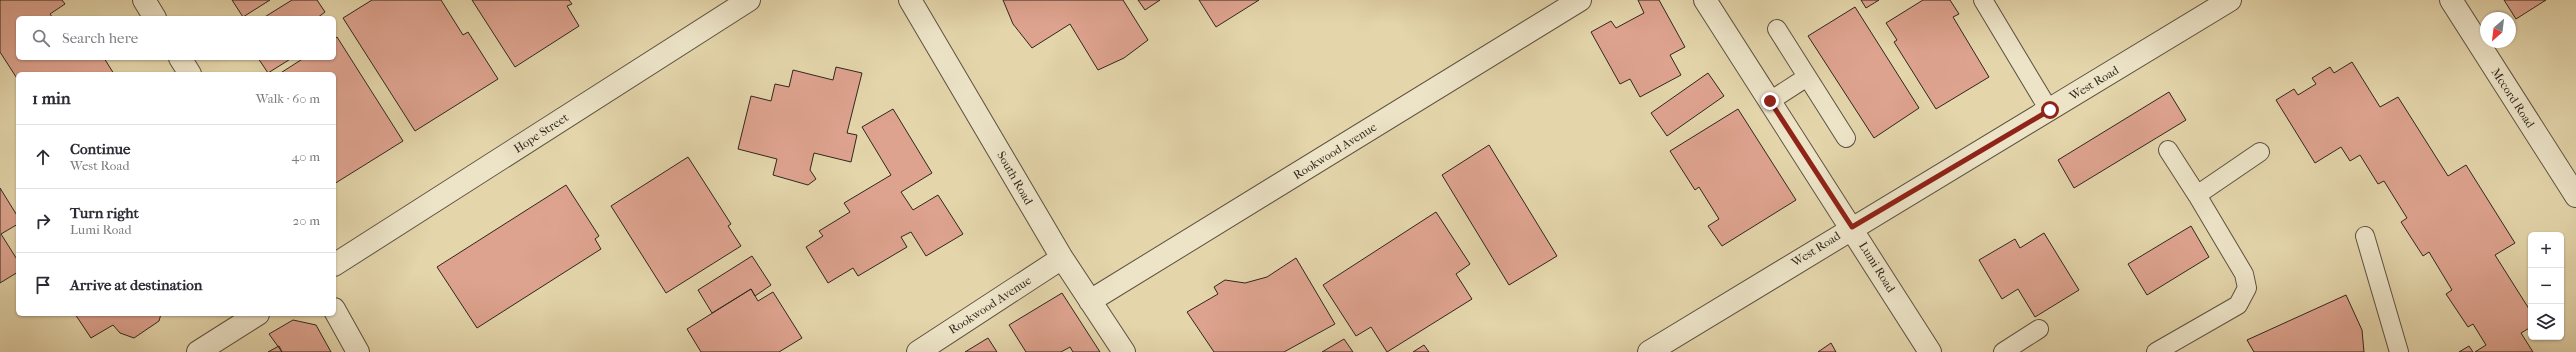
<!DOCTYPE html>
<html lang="en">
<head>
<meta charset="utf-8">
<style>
  body { margin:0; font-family:"IM FELL French Canon",serif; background:#f2f2f3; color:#2b2b33 }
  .controls { position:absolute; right:12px; bottom:12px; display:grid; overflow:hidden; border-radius:6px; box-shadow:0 1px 3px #0004 }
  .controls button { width:36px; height:36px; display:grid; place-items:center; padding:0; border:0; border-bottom:1px solid #e1e1e2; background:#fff; color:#2b2b33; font:20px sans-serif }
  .compass { position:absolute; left:2480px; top:12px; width:36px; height:36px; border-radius:50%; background:#fff; box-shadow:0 1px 3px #0004; rotate:208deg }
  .stop { position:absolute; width:12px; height:12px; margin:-9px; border:3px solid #8f2418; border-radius:50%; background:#fff }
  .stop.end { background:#8f2418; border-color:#fff; box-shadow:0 1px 4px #0008 }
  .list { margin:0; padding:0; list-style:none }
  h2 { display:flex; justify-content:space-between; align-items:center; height:52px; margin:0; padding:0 16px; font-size:17px }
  h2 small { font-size:13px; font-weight:400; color:#7c7c81 }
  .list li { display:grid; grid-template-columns:26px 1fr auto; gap:12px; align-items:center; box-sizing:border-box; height:64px; padding:0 16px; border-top:1px solid #e1e1e2 }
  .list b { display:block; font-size:15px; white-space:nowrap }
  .list p { margin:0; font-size:13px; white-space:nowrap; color:#7c7c81 }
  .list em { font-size:13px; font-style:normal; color:#7c7c81 }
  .icon { flex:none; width:22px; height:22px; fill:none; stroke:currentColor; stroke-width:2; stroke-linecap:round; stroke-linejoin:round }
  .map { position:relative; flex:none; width:2576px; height:352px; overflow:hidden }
  .search { position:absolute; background:#fff; box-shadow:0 1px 3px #0004; left:16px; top:16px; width:320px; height:44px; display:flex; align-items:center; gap:10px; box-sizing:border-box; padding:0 14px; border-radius:6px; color:#7c7c81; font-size:15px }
  .panel { position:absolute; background:#fff; box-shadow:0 1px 3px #0004; left:16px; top:72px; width:320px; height:244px; border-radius:6px }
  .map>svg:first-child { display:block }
  .building { fill:#dea38f; stroke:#2f271d }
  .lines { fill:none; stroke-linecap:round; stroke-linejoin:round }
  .lane-casing { stroke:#5c5240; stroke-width:20 }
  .street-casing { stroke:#5c5240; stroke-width:24 }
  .lane { stroke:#ede4c8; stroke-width:18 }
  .street { stroke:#ede4c8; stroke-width:22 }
  .route { stroke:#8f2418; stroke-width:5 }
  .labels { text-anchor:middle; stroke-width:4; stroke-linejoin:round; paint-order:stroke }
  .street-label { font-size:12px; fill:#2f271d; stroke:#ede4c8 }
</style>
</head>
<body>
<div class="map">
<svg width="2576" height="352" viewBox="0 0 2576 352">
  <rect width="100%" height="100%" fill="#e4d5ab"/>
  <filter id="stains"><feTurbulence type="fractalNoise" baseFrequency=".005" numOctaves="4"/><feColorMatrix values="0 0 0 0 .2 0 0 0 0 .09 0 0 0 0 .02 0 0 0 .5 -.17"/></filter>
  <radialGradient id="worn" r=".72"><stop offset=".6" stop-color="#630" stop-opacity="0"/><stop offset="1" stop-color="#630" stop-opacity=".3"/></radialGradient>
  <!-- building -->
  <path class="building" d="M0 0H62L65 4 50 14 53 18H18V58H104L114 74H18V80L0 52Z
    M232 0H270L243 17Z
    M292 0H317L325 12 317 18H263Z
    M372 0H441L463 35 468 32 498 79 415 131 343 18Z
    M472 0H569L572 4 567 6 579 26 515 67Z
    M1003 0H1123L1148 40 1124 58 1098 70 1070 24 1032 48 1013 24Z
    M1138 0H1160L1145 10Z
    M1199 0H1259L1216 27Z
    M1659 0 1685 47 1670 55 1681 75 1640 97 1630 79 1620 84 1591 32 1611 21 1616 28 1644 13 1638 0Z
    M1861 0H1879L1866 8Z
    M1923 0H1950L1959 14 1953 17 1989 77 1936 109 1894 42 1897 40 1886 23Z
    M2504 0H2546L2516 19Z
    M1855 7 1919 108 1874 138 1808 36Z
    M337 37 403 141 334 184V74H279L304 58H334V39Z
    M258 58H292L268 73Z
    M2352 62 2380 107 2398 97 2448 176 2466 165 2515 243 2495 255 2531 312V327L2521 333 2533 352H2475L2486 345 2473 324 2468 327 2446 294 2452 290 2429 252 2423 256 2401 222 2407 218 2384 181 2378 184 2360 155 2350 161 2341 147 2315 163 2276 100 2294 89 2298 95 2316 84 2312 78 2330 67 2334 73Z
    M836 67 862 73 847 133 857 135 851 162 814 153 810 170 816 179 808 185 773 175 777 159 738 149 751 96 771 101 775 84 789 87 793 70 833 80Z
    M1708 73 1724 96 1667 136 1651 113Z
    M2169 92 2186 120 2074 188 2058 160Z
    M893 109 932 173 901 192 913 210 938 195 963 234 926 256 911 232 901 237 907 247 858 276 853 268 828 283 806 247 823 236 819 231 850 212 844 203 891 175 862 127Z
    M1738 109 1796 200 1722 246 1708 226 1719 219 1699 187 1695 190 1670 151Z
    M1489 145 1557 256 1509 285 1442 175Z
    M688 157 731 224 728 226 741 246 666 293 611 206Z
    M566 185 599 236 595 239 601 249 477 328 437 267Z
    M0 188 18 217V224L1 234 18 261V272L0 283Z
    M1436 212 1470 264 1456 274 1472 299 1387 352 1371 327 1356 336 1323 285Z
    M2191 226 2209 257 2147 295 2128 264Z
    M2044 233 2079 290 2035 317 2018 289 2002 299 1979 260 2015 239 2020 248Z
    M752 256 771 285 755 296 751 289 712 313 698 290Z
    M1296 258 1335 324 1284 352H1214L1187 312 1218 294 1214 287 1225 280 1245 283 1267 277Z
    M751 289 758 301 773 292 802 338 779 352H701L687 329Z
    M1062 293 1100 352H1073L1070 347 1061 352H1026L1009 325Z
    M2346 295 2362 330 2364 352H2254L2247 340Z
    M75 314H161L159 321 134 338 120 333 113 325 91 338Z
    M293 320 316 325 331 352H282L269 334Z
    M988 338 997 352H965Z
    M1344 339 1353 352H1322Z
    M1831 343 1836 352H1818Z
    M1424 345 1429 352H1413Z
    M279 346 282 352H268L277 347Z
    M2469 346 2473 352H2459Z"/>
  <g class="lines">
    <!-- lane casing -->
    <g class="lane-casing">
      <path id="lane" d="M1983 0 2049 110
        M1777 29 1846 138
        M1770 101 1807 77
        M2197 195 2260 152
        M2365 236 2399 352
        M2003 352 2039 329
        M2156 352 2238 305 2247 288 2244 274 2197 195 2168 150"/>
    </g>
    <!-- street casing -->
    <g class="street-casing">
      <path id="street" d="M144 0 155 18
        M910 0 1062 258 1124 352
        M1705 0 1930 352
        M2451 0 2576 196
        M180 58 190 74
        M334 265 749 0
        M1090 301 1580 0
        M334 309 358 352
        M198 352 258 314
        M918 352 1062 258
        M1649 352 2230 0"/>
    </g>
    <!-- lane -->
    <use href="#lane" class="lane"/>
    <!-- street -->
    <use href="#street" class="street"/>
  </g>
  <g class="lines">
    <!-- route -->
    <path class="route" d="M1770 101 1852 227 2050 110"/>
  </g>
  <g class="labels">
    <!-- street labels -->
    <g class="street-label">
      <text transform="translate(2094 83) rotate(-31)" y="4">West Road</text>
      <text transform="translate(2513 98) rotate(57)" y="4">Mccord Road</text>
      <text transform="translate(541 133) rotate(-33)" y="4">Hope Street</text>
      <text transform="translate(1335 151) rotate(-32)" y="4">Rookwood Avenue</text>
      <text transform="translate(1015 178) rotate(60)" y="4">South Road</text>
      <text transform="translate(1816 249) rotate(-32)" y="4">West Road</text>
      <text transform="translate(1877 267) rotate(58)" y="4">Lumi Road</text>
      <text transform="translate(990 305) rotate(-33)" y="4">Rookwood Avenue</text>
    </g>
  </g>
  <rect width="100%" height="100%" filter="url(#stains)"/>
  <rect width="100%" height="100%" fill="url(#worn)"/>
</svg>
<div class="controls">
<button>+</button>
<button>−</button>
<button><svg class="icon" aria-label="layers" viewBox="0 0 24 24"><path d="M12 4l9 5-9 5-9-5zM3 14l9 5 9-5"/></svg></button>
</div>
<svg class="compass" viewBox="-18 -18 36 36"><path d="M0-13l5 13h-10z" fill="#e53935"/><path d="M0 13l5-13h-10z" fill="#7c7c81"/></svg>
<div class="stop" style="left:2050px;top:110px"></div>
<div class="stop end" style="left:1770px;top:101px"></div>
<div class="search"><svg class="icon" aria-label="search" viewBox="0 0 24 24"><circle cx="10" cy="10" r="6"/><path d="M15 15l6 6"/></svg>Search here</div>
<section class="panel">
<h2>1 min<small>Walk · 60 m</small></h2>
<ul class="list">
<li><svg class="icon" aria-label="ahead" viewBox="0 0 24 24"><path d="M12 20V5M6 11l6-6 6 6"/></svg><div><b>Continue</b><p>West Road</p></div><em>40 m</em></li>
<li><svg class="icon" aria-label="right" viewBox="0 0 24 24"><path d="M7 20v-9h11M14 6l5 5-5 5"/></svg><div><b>Turn right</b><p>Lumi Road</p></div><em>20 m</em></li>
<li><svg class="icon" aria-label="arrive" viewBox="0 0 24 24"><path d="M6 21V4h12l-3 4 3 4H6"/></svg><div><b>Arrive at destination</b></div></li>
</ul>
</section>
</div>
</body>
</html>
